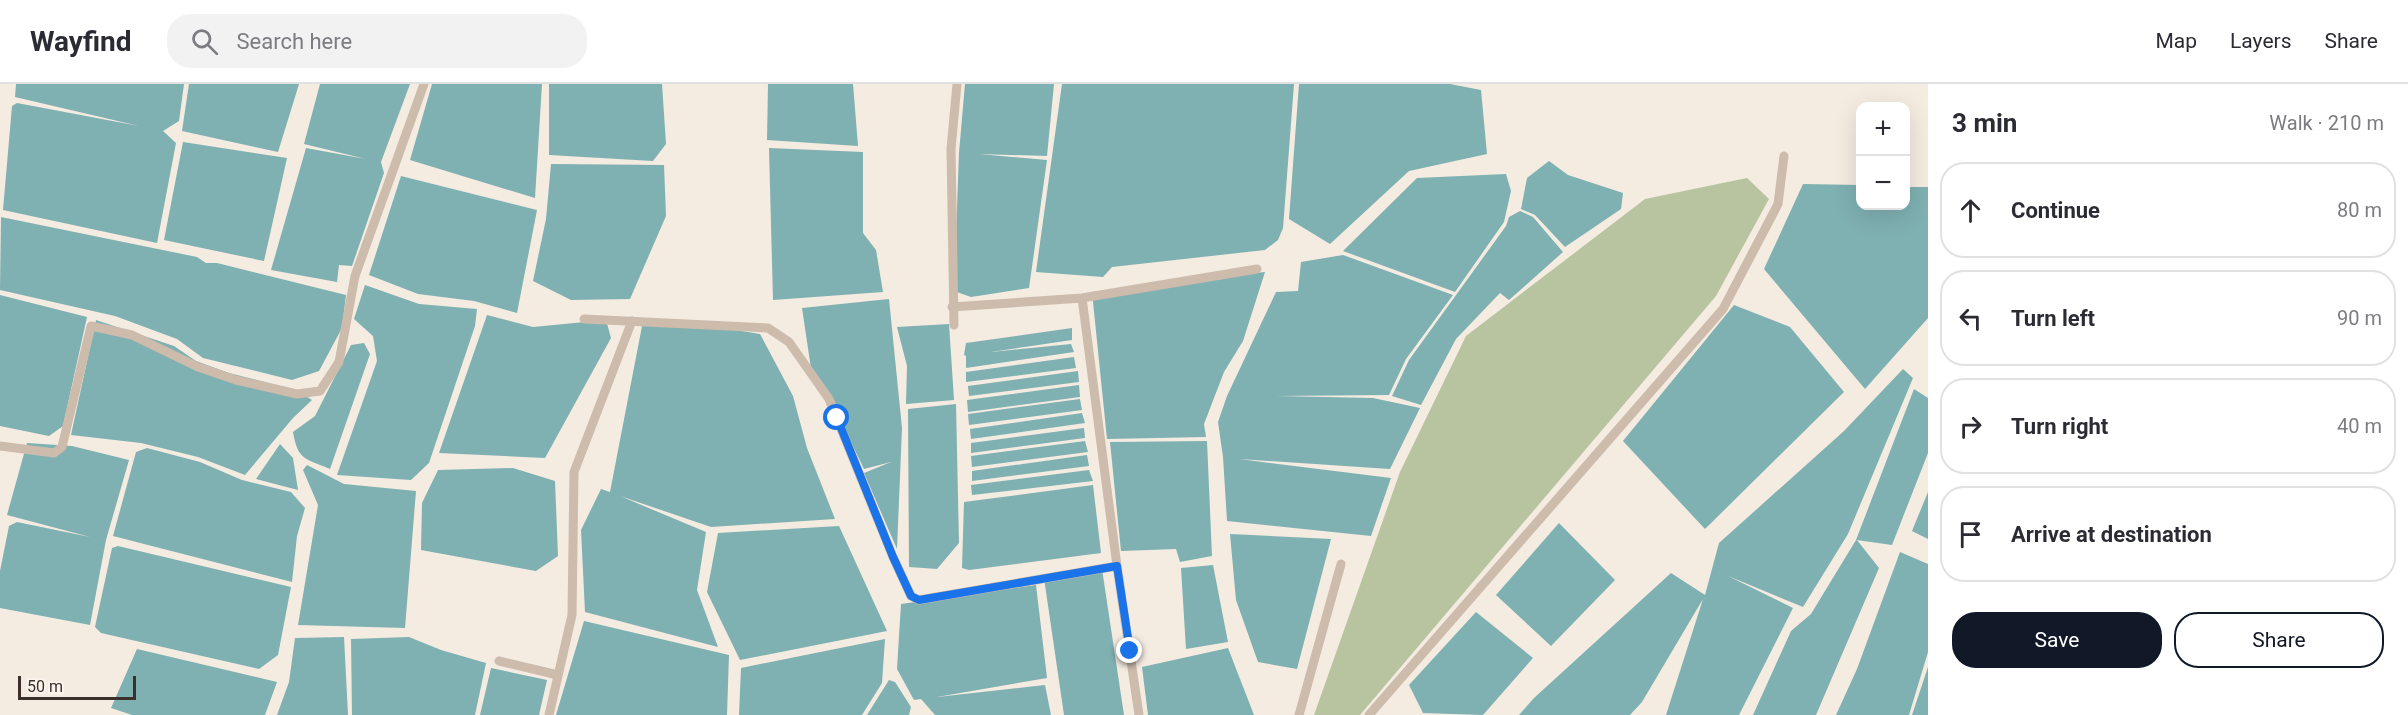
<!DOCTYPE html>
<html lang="en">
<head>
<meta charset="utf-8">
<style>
  body { margin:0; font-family:Roboto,sans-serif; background:#f2f2f3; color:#2b2b33 }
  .controls { position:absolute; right:18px; top:18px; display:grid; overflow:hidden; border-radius:12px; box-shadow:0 6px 24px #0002 }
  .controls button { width:54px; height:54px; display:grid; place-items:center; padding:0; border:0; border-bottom:2px solid #e1e1e2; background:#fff; color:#2b2b33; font:30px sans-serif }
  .scale { position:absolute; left:18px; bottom:15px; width:118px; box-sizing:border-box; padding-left:6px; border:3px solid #3b302b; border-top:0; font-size:16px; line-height:21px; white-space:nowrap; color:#3b302b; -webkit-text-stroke:4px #fbf5ee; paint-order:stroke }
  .stop { position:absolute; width:18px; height:18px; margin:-14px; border:4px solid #1a73e8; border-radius:50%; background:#fff }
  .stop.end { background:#1a73e8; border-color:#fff; box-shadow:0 2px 6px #0008 }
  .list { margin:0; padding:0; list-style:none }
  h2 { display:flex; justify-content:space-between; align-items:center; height:78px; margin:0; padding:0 24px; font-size:26px }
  h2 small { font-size:20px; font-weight:400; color:#7c7c81 }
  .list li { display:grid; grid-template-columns:39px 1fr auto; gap:18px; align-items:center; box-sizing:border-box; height:96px; margin:0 12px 12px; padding:0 12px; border:2px solid #e1e1e2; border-radius:24px }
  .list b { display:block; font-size:22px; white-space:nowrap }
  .list em { font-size:20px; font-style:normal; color:#7c7c81 }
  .actions { display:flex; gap:12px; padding:18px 24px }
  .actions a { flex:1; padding:14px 0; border:2px solid #111827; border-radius:24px; text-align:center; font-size:21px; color:#111827 }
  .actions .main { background:#111827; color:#fff }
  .icon { flex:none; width:33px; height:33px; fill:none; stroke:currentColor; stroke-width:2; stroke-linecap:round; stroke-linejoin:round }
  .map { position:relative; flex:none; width:1928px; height:631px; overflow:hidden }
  header { display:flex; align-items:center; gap:36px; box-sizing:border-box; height:84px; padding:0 30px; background:#fff; border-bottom:2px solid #e1e1e2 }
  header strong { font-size:28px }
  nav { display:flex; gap:33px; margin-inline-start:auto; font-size:21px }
  .search { width:420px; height:54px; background:#f2f2f3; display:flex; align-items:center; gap:15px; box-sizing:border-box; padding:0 21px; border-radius:24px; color:#7c7c81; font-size:22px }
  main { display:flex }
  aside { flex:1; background:#fff }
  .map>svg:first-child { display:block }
  .green { fill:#b8c4a0 }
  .water { fill:#7fb0b2 }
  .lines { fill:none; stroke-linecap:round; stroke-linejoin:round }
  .service { stroke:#cdbbac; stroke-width:9 }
  .route { stroke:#1a73e8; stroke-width:8 }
</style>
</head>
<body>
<header>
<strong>Wayfind</strong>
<div class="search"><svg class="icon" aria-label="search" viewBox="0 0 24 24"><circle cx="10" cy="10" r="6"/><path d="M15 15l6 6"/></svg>Search here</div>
<nav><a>Map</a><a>Layers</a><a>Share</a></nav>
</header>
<main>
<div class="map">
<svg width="1928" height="631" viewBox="0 0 1928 631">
  <rect width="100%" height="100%" fill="#f4ebe1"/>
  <!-- green -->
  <path class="green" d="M1747 94 1769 115 1716 212 1360 631H1314L1400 388 1466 252 1645 115Z"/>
  <!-- water -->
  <path class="water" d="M16 0H184L179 37 163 47 176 59 157 159 3 126 12 22 17 19 139 42 15 13Z
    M189 0H299L278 68 182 47Z
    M320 0H410L381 78 384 89 352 182 339 181 337 198 271 186 306 64 366 75 304 60Z
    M432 0H542L535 114 410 76Z
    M549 0H662L666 60 653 77 549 71Z
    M768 0H853L858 62 767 56Z
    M965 0H1054L1047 72 979 70 1047 76 1029 204 971 213 954 207 959 69Z
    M1062 0H1294L1283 144 1278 156 1265 166 1112 183 1103 193 1036 188Z
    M1299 0H1450L1481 6 1487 70 1409 87 1330 160 1289 135Z
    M183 58 287 74 264 177 164 156Z
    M769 64 863 68V149L876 166 883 208 773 216Z
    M1549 77 1568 91 1623 109 1621 125 1565 163 1535 131 1521 125 1527 94Z
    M551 80 664 81 666 132 630 215 571 216 533 197 546 135Z
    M1506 90 1511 107 1504 138 1455 208 1343 167 1417 94Z
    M401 92 537 126 517 229 474 217 418 210 369 191Z
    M1803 100 1860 101V122H1906V103H1928V234L1865 305 1764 185Z
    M1520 127 1533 133 1563 168 1509 216 1500 209 1456 255 1421 321 1392 312 1409 276 1506 142 1509 133Z
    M1 133 197 173 206 179H217L346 211 342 244 319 287 292 296 203 274 177 255 115 232 0 206Z
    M1343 171 1453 211 1406 275 1389 311 1276 312 1373 314 1420 324 1390 385 1239 375 1391 394 1371 452 1227 437 1223 373 1218 338 1227 312 1276 208 1298 207 1301 178Z
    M1265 188 1243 257 1224 288 1204 340 1206 353 1107 355 1092 208Z
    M365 201 419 220 477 225 475 242 429 379 411 396 337 391 377 277 373 252 354 235Z
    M0 211 87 233 63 342 49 352 0 342Z
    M889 215 902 344 897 465 864 389 891 378 864 385 848 352 812 291 802 224Z
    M1734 221 1790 243 1844 308 1705 445 1623 357Z
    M487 231 533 243 606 236 611 254 545 374 439 369Z
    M96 236 174 262 196 277 229 289 296 306 312 316 293 334 245 391 198 373 141 359 71 351Z
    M643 237 699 240 760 250 793 312 807 364 835 435 711 443 620 412 706 448 697 506 718 563 585 528 581 446 601 405 610 408Z
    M949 240 954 316 906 320 907 282 897 243Z
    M1072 244V256L991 268 1071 260 1074 268 966 284V272L964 271 966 259Z
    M364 259 370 270 330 385C305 374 298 377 293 348L315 332 351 261Z
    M1074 273 1076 284 966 298V288Z
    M1903 285 1913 294 1848 450 1803 523 1728 492 1793 524 1739 631H1666L1703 515 1642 618 1630 631H1519L1534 614 1671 489 1705 511 1719 459 1844 347Z
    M1078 287 1079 298 969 312 968 302Z
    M1079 301 1080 313 968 328 967 316Z
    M1914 305 1928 314V369L1892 461 1857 456 1879 484 1816 631H1753L1791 547 1811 530 1856 456Z
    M1080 315 1082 326 969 341 968 330Z
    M956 320 959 459 937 485 909 483 908 325Z
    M1082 329 1085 339 971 355 970 345Z
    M1084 344 1085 354 971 369V359Z
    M1085 357 1088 368 972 383 971 372Z
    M1207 357 1212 472 1180 478 1176 465 1121 467 1110 358Z
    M27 359 72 362 129 376 106 456 90 541 0 524V487L9 442 17 438 90 453 7 431Z
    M280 360 293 374 298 406 256 395Z
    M147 364 200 378 242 396 291 408 305 424 297 452 292 498 113 452 136 368Z
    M1087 371 1089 382 972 397V387Z
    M307 381 344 400 416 407 405 544 298 541 318 421 303 386Z
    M513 384 555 397 558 472 536 487 421 466 422 419 438 386Z
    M1089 386 1093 397 972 411 971 401Z
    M1093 401 1101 469 969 486 962 484 964 418Z
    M1928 408V455L1912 447Z
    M1559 439 1615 496 1551 562 1496 511Z
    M839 442 887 547 740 576 707 508 718 449Z
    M1230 450 1331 455 1297 585 1258 578 1236 516Z
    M118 462 291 503 278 571 259 585 101 549 95 543 112 464Z
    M1900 468 1928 480V568L1909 631H1836L1857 585Z
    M1213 481 1228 558 1186 565 1181 484Z
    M1102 485 1124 631H1064L1044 494Z
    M1036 501 1047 594 937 613 1045 601 1051 631H935L921 615 914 616 897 585 901 520Z
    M1476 528 1533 574 1483 631 1423 629 1409 601Z
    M584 537 729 571 727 631H556Z
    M344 553 348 631H277L289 598 295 554Z
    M409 553 441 566 486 579 475 631H352L351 555Z
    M885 555 882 599 862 631H739L741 584Z
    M1228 564 1254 631H1148L1142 583Z
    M137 565 277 598 265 631H132L111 624Z
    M1928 583V631H1912Z
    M491 584 547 596 539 631H480Z
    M889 596 895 598 911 623 909 631H867Z"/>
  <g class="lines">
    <!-- service -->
    <path class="service" d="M1082 214 1117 482 1139 631
      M952 223 1082 214 1257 185
      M584 235 768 244 789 258 829 315 893 473 911 512 919 516 1117 482
      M954 241 951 65 957 0
      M0 362 54 369 62 363 91 242 132 251 198 283 236 296 297 310 320 307 339 278 355 192 424 0
      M499 577 558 591
      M549 631 572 531 574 388 632 237
      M1299 631 1341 480
      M1369 631 1723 225 1778 120 1784 72"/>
  </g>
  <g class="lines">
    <!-- route -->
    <path class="route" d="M837 334 893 473 911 512 919 516 1117 482 1130 567"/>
  </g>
</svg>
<div class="controls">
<button>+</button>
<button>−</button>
</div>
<div class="scale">50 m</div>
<div class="stop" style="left:837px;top:334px"></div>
<div class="stop end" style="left:1130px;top:567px"></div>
</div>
<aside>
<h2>3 min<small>Walk · 210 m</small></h2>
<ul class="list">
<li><svg class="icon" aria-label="ahead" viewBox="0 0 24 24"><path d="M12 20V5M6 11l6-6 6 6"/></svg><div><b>Continue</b></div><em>80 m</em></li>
<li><svg class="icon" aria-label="left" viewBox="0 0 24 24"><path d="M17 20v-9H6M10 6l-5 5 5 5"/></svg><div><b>Turn left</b></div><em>90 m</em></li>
<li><svg class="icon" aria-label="right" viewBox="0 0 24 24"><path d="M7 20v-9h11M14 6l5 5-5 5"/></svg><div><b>Turn right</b></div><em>40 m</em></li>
<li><svg class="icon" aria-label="arrive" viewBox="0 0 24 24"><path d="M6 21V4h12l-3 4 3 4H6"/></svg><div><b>Arrive at destination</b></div></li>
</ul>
<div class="actions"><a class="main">Save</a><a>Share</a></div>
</aside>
</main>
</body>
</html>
